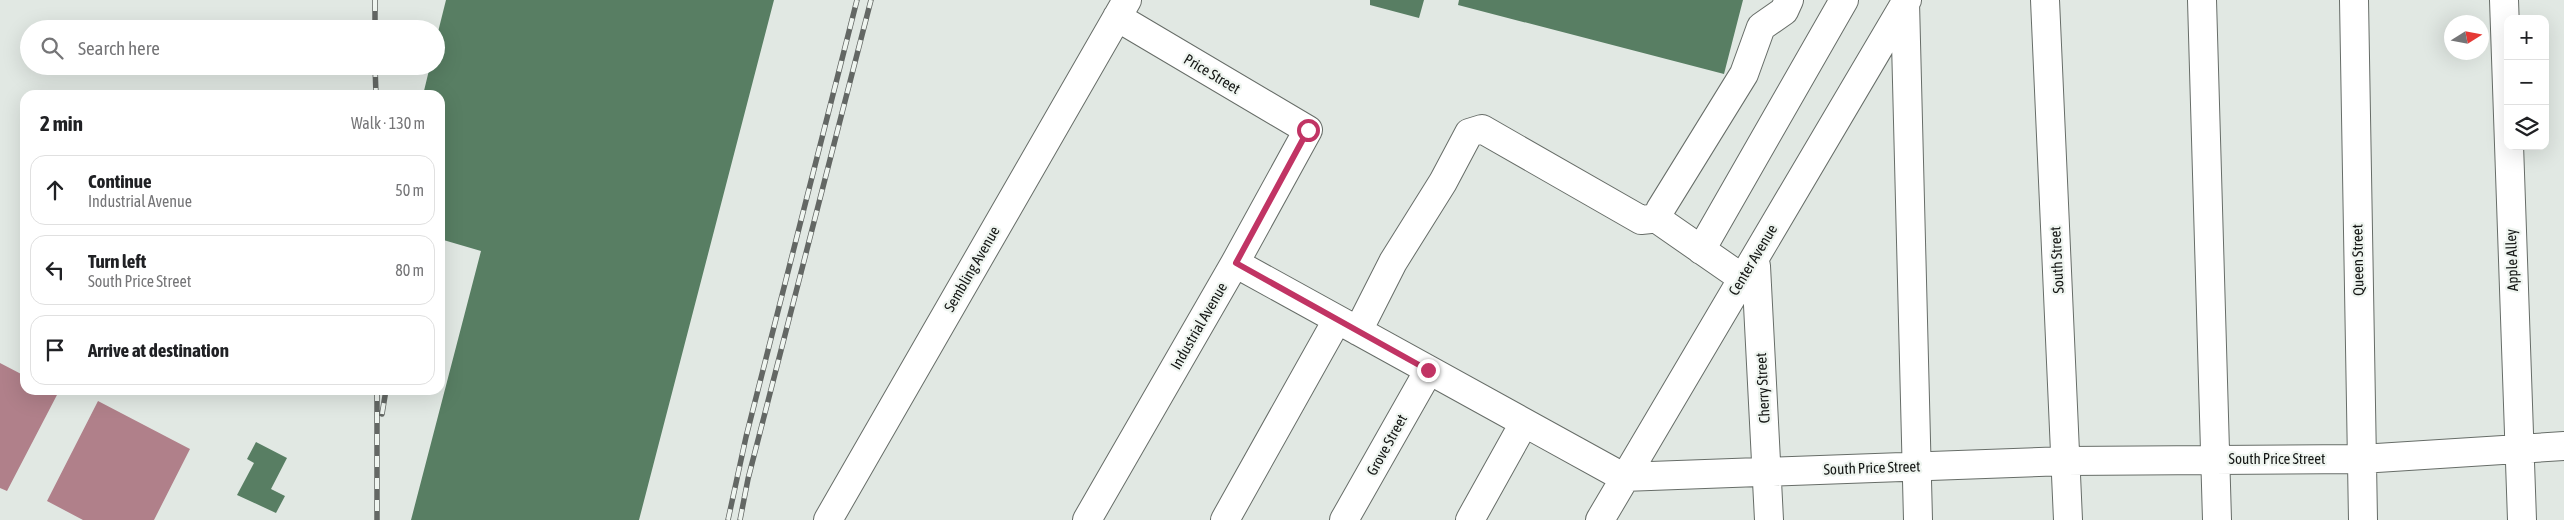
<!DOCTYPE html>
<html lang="en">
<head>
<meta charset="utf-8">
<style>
  body { margin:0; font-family:"Asap Condensed",sans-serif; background:#f2f2f2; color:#202124 }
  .controls { position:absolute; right:15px; top:15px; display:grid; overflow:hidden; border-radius:10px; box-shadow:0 5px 20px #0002 }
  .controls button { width:45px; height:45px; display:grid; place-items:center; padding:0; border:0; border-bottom:1px solid #e0e0e0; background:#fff; color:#202124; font:25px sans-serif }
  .compass { position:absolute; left:2444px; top:15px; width:45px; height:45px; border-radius:50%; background:#fff; box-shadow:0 5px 20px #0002; rotate:79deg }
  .stop { position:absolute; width:15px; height:15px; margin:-11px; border:4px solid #c13464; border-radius:50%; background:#fff }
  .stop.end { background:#c13464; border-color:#fff; box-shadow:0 1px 5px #0008 }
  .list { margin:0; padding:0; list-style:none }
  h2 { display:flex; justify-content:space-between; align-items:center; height:65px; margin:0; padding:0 20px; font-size:21px }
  h2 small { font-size:16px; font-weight:400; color:#757577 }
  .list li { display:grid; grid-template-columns:32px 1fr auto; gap:15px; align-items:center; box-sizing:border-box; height:70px; margin:0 10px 10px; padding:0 10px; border:1px solid #e0e0e0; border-radius:15px }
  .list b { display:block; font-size:19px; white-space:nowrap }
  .list p { margin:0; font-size:16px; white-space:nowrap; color:#757577 }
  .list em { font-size:16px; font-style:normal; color:#757577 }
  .icon { flex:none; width:28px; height:28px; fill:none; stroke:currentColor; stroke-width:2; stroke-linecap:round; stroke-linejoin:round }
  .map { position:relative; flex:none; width:2564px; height:520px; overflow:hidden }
  .search { position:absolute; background:#fff; box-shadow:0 5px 20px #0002; left:20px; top:20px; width:425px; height:55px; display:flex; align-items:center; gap:12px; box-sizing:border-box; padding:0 18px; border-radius:28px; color:#757577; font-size:19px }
  .panel { position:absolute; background:#fff; box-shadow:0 5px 20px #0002; left:20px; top:90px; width:425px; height:305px; border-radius:15px }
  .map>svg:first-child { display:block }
  .water { fill:#b0808a }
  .building { fill:#587e63 }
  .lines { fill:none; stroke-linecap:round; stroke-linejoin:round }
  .minor-casing { stroke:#676d68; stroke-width:30 }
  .minor { stroke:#fff; stroke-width:28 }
  .rail-casing { stroke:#636764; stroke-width:5.5 }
  .rail { stroke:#eff5f0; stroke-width:4; stroke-dasharray:11; stroke-linecap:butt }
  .route { stroke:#c13464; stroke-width:6 }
  .labels { text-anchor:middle; stroke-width:4.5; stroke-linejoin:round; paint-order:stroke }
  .street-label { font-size:15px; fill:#151715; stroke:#eff5f0 }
</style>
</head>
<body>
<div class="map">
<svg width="2564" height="520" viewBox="0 0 2564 520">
  <rect width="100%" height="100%" fill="#e1e8e3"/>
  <!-- water -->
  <path class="water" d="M0 363 25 376V390H53L58 393 7 491 0 488Z
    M98 401 190 449 154 520H83L47 501Z"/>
  <!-- building -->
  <path class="building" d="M446 0H774L639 520H411L481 251 440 239V95H423L430 66H436V40Z
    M1370 0H1424L1419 18 1370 5Z
    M1459 0H1743L1724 74 1458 5Z
    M256 442 287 458 271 489 285 496 276 513 237 495 254 463 247 459Z"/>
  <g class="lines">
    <!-- minor casing -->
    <g class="minor-casing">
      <path id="minor" d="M2045 0 2068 520
        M2202 0 2217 520
        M2354 0 2363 520
        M2504 0 2522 520
        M1905 2 1918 520
        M1701 250 1844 0
        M1235 263 1623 477 2066 461 2361 459 2564 446
        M1756 266 1769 520
        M1757 285 1742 278 1660 221V210L1744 74 1761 27 1784 11 1789 0
        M1358 331 1393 262 1443 182 1469 133 1482 129 1641 220 1660 218
        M828 520 1127 0
        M1087 520 1235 263 1308 130 1117 17
        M1225 520 1337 320
        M1344 520 1429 370
        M1470 520 1524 423
        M1600 520 1907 0"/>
    </g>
    <!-- minor -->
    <use href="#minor" class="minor"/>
    <!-- rail casing -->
    <g class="rail-casing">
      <path id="rail" d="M375 0V29
        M375 66 376 95
        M377 390V520
        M382 414 386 390
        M728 520 746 437 857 0
        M740 520 748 479 871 0"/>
    </g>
    <!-- rail -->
    <use href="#rail" class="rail"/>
  </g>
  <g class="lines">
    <!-- route -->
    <path class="route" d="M1308 130 1236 263 1428 370"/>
  </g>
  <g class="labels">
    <!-- street labels -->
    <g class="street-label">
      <text transform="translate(1212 74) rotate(31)" y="5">Price Street</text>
      <text transform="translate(1753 260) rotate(-59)" y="5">Center Avenue</text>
      <text transform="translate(2057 260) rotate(-93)" y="5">South Street</text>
      <text transform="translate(2358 260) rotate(-91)" y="5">Queen Street</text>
      <text transform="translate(2512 260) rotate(-92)" y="5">Apple Alley</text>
      <text transform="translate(972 269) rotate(-60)" y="5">Sembling Avenue</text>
      <text transform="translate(1199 326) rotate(-60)" y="5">Industrial Avenue</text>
      <text transform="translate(1763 388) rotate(-93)" y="5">Cherry Street</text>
      <text transform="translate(1387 445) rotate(-61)" y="5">Grove Street</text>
      <text x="2277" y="464">South Price Street</text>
      <text transform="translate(1872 468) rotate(-2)" y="5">South Price Street</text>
    </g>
  </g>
</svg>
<div class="controls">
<button>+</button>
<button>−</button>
<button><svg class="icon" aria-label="layers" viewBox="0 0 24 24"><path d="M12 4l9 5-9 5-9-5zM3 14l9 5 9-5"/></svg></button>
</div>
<svg class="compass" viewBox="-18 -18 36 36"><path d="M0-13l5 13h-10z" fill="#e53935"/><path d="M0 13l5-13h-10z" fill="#757577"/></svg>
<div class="stop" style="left:1308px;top:130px"></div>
<div class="stop end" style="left:1428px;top:370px"></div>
<div class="search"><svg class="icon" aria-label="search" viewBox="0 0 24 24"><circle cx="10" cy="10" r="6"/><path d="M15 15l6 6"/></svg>Search here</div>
<section class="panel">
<h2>2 min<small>Walk · 130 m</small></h2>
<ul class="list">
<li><svg class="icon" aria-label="ahead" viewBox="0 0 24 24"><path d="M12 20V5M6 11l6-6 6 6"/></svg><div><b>Continue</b><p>Industrial Avenue</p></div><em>50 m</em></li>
<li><svg class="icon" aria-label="left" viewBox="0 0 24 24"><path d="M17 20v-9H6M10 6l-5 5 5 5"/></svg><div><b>Turn left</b><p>South Price Street</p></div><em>80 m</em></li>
<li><svg class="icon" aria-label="arrive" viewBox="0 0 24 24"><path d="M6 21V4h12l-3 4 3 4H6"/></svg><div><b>Arrive at destination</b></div></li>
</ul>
</section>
</div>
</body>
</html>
